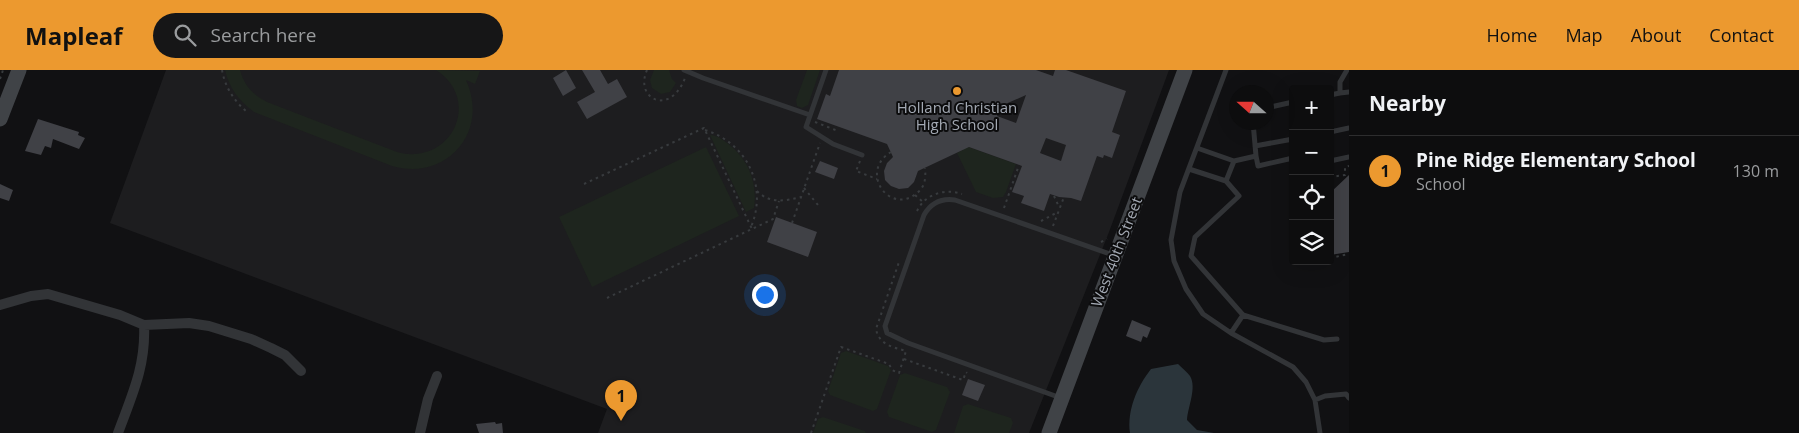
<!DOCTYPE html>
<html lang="en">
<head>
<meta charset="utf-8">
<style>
  body { margin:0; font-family:"Open Sans",sans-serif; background:#161617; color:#f1f3f6 }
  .controls { position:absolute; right:15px; top:15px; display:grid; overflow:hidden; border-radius:5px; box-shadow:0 5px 20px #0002 }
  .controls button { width:45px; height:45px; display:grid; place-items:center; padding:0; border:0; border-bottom:1px solid #2d2d2e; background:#0d0d0e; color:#f1f3f6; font:25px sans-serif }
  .compass { position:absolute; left:1229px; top:15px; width:45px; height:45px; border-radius:50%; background:#0d0d0e; box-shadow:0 5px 20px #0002; rotate:291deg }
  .you { position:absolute; left:764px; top:224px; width:18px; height:18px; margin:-12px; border:4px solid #fff; border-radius:50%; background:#1a73e8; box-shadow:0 0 0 8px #1a73e833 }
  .badge { display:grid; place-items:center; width:32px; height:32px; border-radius:50%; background:#ec992f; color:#111; font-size:16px; font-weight:700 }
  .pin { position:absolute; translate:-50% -41px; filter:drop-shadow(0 1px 2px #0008) }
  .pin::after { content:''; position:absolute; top:26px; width:18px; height:15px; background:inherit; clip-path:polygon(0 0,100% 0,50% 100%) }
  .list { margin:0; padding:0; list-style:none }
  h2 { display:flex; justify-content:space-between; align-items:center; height:65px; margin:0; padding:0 20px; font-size:21px }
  h2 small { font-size:16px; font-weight:400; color:#9a9c9e }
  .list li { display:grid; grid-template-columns:32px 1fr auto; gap:15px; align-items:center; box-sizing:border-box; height:70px; padding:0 20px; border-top:1px solid #2d2d2e }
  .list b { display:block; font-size:19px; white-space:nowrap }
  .list p { margin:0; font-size:16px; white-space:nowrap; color:#9a9c9e }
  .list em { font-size:16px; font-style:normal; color:#9a9c9e }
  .icon { flex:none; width:28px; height:28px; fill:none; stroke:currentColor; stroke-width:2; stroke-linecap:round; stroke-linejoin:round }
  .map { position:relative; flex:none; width:1349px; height:363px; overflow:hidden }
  header { display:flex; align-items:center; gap:30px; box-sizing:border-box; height:70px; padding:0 25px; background:#ec992f; color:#111 }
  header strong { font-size:24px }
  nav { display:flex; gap:28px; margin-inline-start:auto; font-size:18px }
  .search { width:350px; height:45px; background:#161617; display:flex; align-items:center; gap:12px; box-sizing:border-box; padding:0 18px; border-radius:28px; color:#9a9c9e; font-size:19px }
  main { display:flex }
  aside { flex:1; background:#0d0d0e }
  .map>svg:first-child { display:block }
  .built { fill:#1d1d1f }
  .green { fill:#1e251e }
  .water { fill:#2b353b }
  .building { fill:#404146; fill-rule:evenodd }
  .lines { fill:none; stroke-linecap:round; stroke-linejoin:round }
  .path { stroke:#383b3e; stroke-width:2; stroke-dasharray:2.5 4; stroke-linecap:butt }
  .lane { stroke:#323437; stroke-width:5 }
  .street { stroke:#323437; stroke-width:10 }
  .secondary { stroke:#404347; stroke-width:15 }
  .poi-dot { fill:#ec992f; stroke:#0c0c0d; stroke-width:2 }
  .labels { text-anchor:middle; stroke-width:4; stroke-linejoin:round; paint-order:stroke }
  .poi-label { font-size:15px; fill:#a3a9b3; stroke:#0c0c0d }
  .street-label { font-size:15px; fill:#a3a9b3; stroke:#0c0c0d }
</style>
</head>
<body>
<header>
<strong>Mapleaf</strong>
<div class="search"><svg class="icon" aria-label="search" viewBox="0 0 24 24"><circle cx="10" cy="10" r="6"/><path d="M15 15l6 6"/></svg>Search here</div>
<nav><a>Home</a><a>Map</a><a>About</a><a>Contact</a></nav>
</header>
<main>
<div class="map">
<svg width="1349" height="363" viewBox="0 0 1349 363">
  <rect width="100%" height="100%" fill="#111113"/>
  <!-- built -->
  <path class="built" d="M166 0H1169L1109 162 1029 363H598L607 339 110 153Z"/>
  <!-- green -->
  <path class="green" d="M225 0H240C244 15 253 25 267 32L397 82C451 97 483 30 436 0L480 1 475 14 466 10C490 62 446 112 392 96L254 42C239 31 229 18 225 0Z
    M654 0H669L672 9 676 13 670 22 661 24 652 18 650 10Z
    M807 0H820L808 35 802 38 797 36 796 30Z
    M710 65C716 65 722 69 727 73 748 88 758 113 754 138L746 142Z
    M960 74 1016 94 1006 122 1003 127 993 128 976 122 957 83 963 80Z
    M706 77 739 146 592 217 559 147Z
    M846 281 888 296 891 300 877 339 873 341 830 325 828 321 841 283Z
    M905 303 947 317 950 322 936 360 932 362 889 347 887 342 900 305Z
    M968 334 1011 348 1013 353 1009 363H954L963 336Z
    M823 347 865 361 866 363H813L818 349Z"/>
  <!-- water -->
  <path class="water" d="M1178 294C1182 298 1187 302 1190 306 1197 318 1188 336 1187 350L1197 360 1214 363H1130C1127 340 1137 317 1151 299Z"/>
  <!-- building -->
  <path class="building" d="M566 0 576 18 563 26 553 8Z
    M582 0H600L608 14 617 9 627 27 587 49 577 32 595 22Z
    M839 0H1036L1053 6 1055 0H1066L1126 21 1112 62 1120 65 1112 88 1104 85 1103 88 1097 86 1081 131 1071 128 1059 127 1050 124 1044 141 1021 133 1024 126 1012 122 1022 96 969 77 918 101 914 112 908 118 899 119 891 116 885 110 884 101 887 93 893 87 887 74 817 49 826 24 830 26ZM1026 25 1016 53 997 46 1001 36ZM1046 68 1066 75 1061 91 1040 83Z
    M38 49 79 62 78 65 85 68 79 79 53 69 51 78 45 76 41 85 25 81Z
    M820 91 838 98 834 109 815 102Z
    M1349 105V182L1330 185V123Z
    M0 114 13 120 9 131 0 128Z
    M776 147 817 162 808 187 767 172Z
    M1132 250 1151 258 1147 268 1143 266 1141 272 1126 266Z
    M968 309 985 315 978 331 962 325Z
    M495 352 496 354 502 353 503 363H479L476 354Z"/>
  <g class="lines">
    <!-- path -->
    <path class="path" d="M222 0C225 17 234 31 247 42
      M647 0C634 29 670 47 685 8
      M0 9 3 0
      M815 52 838 61
      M705 60C747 73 768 116 751 157
      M891 82C858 102 890 146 917 123 925 117 926 108 925 98
      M860 91 856 101 877 109
      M1330 107 1345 105V97L1349 96
      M584 114 704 58 752 159
      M804 118 818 135
      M757 121C770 134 785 131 801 127
      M915 125 923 132
      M1054 126 1059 137
      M1004 138 1019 95
      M917 141C925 124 945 118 962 124
      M1041 151 1058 142
      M792 153 820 73
      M1053 156 1064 127
      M1101 172 1107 169
      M1330 188 1349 184
      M607 228 773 149 779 131
      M904 289 963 310 966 302 967 303
      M811 363 841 277 889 294 892 300 899 303 906 281C893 277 879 275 876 259L899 192"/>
    <!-- lane -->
    <path class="lane" d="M684 0 703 8 810 45
      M826 0 806 57 833 74 862 85
      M1226 0 1180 122 1171 170 1174 191 1186 219 1203 244 1231 263 1293 297 1306 312 1315 330 1320 363
      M1340 23 1349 22
      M1330 25 1340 23V12L1347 0
      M1266 38 1293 32
      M1253 52 1256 86 1234 91 1226 111 1239 126 1195 167 1191 186 1243 245 1324 270 1337 269
      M1330 62 1349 58
      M1255 76 1293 69
      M1197 78 1234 91
      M1256 86 1258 96 1293 88
      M1330 91 1349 87
      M1189 99 1226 111
      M1231 263 1243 245
      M1061 328 908 273 887 263 885 256 924 145C931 133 941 128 955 130L1113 185
      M1315 330 1325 326 1346 324 1349 328"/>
    <!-- street -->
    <path class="street" d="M0 235 31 226 48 224 120 245 144 255 189 253 209 256 251 269 271 278 285 285 301 301
      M118 363C132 325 146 296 144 255
      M420 363 428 329 437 306"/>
    <!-- secondary -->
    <path class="secondary" d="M0 49 19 0
      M1049 363 1185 0"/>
  </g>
  <!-- markers -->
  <circle class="poi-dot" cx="957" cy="21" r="5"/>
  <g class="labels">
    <!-- poi labels -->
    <g class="poi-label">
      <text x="957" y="43">Holland Christian<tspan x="957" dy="17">High School</tspan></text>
    </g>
    <!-- street labels -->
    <g class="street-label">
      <text transform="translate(1117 182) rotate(-69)" y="5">West 40th Street</text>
    </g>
  </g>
</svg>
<div class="controls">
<button>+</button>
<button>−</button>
<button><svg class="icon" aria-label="locate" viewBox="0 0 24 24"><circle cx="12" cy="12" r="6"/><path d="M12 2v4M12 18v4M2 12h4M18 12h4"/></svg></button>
<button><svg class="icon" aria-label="layers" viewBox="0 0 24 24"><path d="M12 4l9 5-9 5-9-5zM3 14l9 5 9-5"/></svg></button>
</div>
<svg class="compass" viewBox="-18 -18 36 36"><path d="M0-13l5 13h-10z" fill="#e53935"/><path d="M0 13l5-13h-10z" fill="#9a9c9e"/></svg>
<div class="you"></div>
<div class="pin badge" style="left:621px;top:351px">1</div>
</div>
<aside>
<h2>Nearby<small></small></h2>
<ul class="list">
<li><span class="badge">1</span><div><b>Pine Ridge Elementary School</b><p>School</p></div><em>130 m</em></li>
</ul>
</aside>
</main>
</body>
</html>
